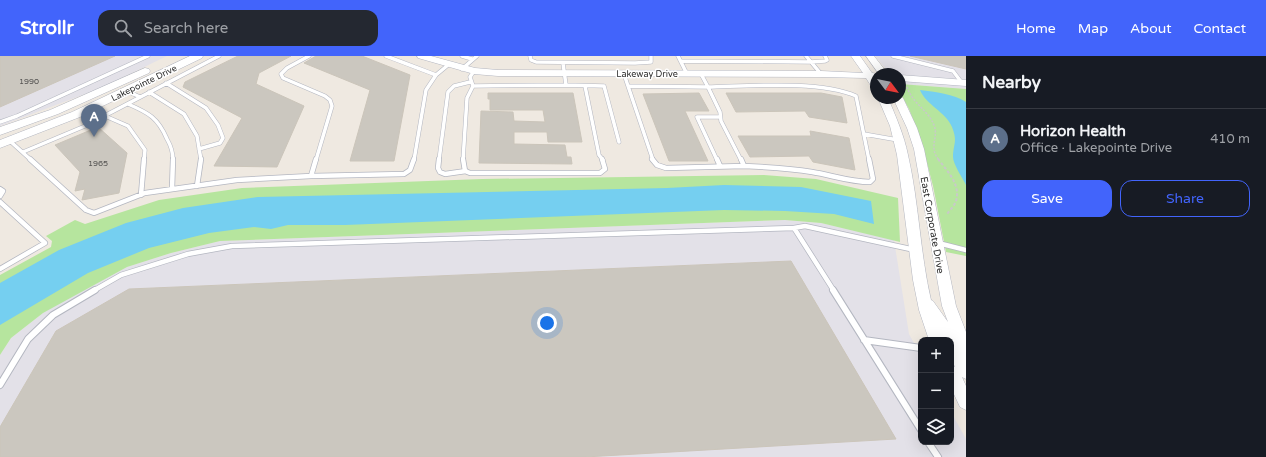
<!DOCTYPE html>
<html lang="en">
<head>
<meta charset="utf-8">
<style>
  body { margin:0; font-family:"Varela Round",sans-serif; background:#242831; color:#f1f3f6 }
  .controls { position:absolute; right:12px; bottom:12px; display:grid; overflow:hidden; border-radius:8px; box-shadow:0 4px 16px #0002 }
  .controls button { width:36px; height:36px; display:grid; place-items:center; padding:0; border:0; border-bottom:1px solid #363941; background:#171b24; color:#f1f3f6; font:20px sans-serif }
  .compass { position:absolute; left:870px; top:12px; width:36px; height:36px; border-radius:50%; background:#171b24; box-shadow:0 4px 16px #0002; rotate:122deg }
  .you { position:absolute; left:547px; top:267px; width:14px; height:14px; margin:-10px; border:3px solid #fff; border-radius:50%; background:#1a73e8; box-shadow:0 0 0 6px #1a73e833 }
  .badge { display:grid; place-items:center; width:26px; height:26px; border-radius:50%; background:#4264fb; color:#fff; font-size:13px; font-weight:700 }
  .pin { position:absolute; translate:-50% -33px; filter:drop-shadow(0 1px 2px #0008) }
  .pin::after { content:''; position:absolute; top:21px; width:14px; height:12px; background:inherit; clip-path:polygon(0 0,100% 0,50% 100%) }
  .list { margin:0; padding:0; list-style:none }
  h2 { display:flex; justify-content:space-between; align-items:center; height:52px; margin:0; padding:0 16px; font-size:17px }
  h2 small { font-size:13px; font-weight:400; color:#9ea1a6 }
  .list li { display:grid; grid-template-columns:26px 1fr auto; gap:12px; align-items:center; box-sizing:border-box; height:60px; padding:0 16px; border-top:1px solid #363941 }
  .list b { display:block; font-size:15px; white-space:nowrap }
  .list p { margin:0; font-size:13px; white-space:nowrap; color:#9ea1a6 }
  .list em { font-size:13px; font-style:normal; color:#9ea1a6 }
  .actions { display:flex; gap:8px; padding:12px 16px }
  .actions a { flex:1; padding:9px 0; border:1px solid #4264fb; border-radius:12px; text-align:center; font-size:14px; color:#4264fb }
  .actions .main { background:#4264fb; color:#fff }
  .icon { flex:none; width:22px; height:22px; fill:none; stroke:currentColor; stroke-width:2; stroke-linecap:round; stroke-linejoin:round }
  .map { position:relative; flex:none; width:966px; height:401px; overflow:hidden }
  header { display:flex; align-items:center; gap:24px; box-sizing:border-box; height:56px; padding:0 20px; background:#4264fb; color:#fff }
  header strong { font-size:19px }
  nav { display:flex; gap:22px; margin-inline-start:auto; font-size:14px }
  .search { width:280px; height:36px; background:#242831; display:flex; align-items:center; gap:10px; box-sizing:border-box; padding:0 14px; border-radius:12px; color:#9ea1a6; font-size:15px }
  main { display:flex }
  aside { flex:1; background:#171b24 }
  .map>svg:first-child { display:block }
  .industrial { fill:#e3e1e8 }
  .green { fill:#b6e59e }
  .water { fill:#75cff0 }
  .building { fill:#cbc7bf; stroke:#cbc5ba }
  .lines { fill:none; stroke-linecap:round; stroke-linejoin:round }
  .service-far2-casing { stroke:#b4b7c1; stroke-width:4.5 }
  .service-far1-casing { stroke:#b4b7c1; stroke-width:6 }
  .service-casing { stroke:#b4b7c1; stroke-width:8 }
  .tertiary-casing { stroke:#b4b7c1; stroke-width:1 }
  .secondary-casing { stroke:#b4b7c1; stroke-width:1 }
  .path-far1 { stroke:#c9c9c9; stroke-width:1.5; stroke-dasharray:2 1.5; stroke-linecap:butt }
  .path { stroke:#c9c9c9; stroke-width:2; stroke-dasharray:3 2; stroke-linecap:butt }
  .service-far2 { stroke:#fff; stroke-width:3.5 }
  .service-far1 { stroke:#fff; stroke-width:4.5 }
  .service { stroke:#fff; stroke-width:6 }
  .tertiary { fill:#fff; fill-rule:evenodd }
  .secondary { fill:#fff; fill-rule:evenodd }
  .labels { text-anchor:middle; stroke-width:3; stroke-linejoin:round; paint-order:stroke }
  .number-label { font-size:8px; fill:#555452 }
  .far-street-label { font-size:9px; fill:#2e2e2e; stroke:#fff }
  .street-label { font-size:10px; fill:#2e2e2e; stroke:#fff }
</style>
</head>
<body>
<header>
<strong>Strollr</strong>
<div class="search"><svg class="icon" aria-label="search" viewBox="0 0 24 24"><circle cx="10" cy="10" r="6"/><path d="M15 15l6 6"/></svg>Search here</div>
<nav><a>Home</a><a>Map</a><a>About</a><a>Contact</a></nav>
</header>
<main>
<div class="map">
<svg width="966" height="401" viewBox="0 0 966 401">
  <rect width="100%" height="100%" fill="#efe9e1"/>
  <!-- industrial -->
  <path class="industrial" d="M0 0H167L101 32 0 70Z
    M875 0H966V33L900 28V18H890Z
    M785 164 821 167 894 184 909 278 921 300V386H951V356L966 383V401H0V299L11 282 47 254 127 211 171 197 220 185Z"/>
  <!-- green -->
  <path class="green" d="M900 28 966 33V200L946 196 933 130 921 84 909 53 900 37Z
    M764 119 816 123 898 142 900 186 821 167 785 164 220 185 171 197 127 211 43 257 11 282 0 299V219L51 191 52 185 46 180 75 164 85 168 159 144 242 132 482 123Z"/>
  <!-- water -->
  <path class="water" d="M920 34C935 36 954 38 966 46V129C963 123 953 108 953 101 953 88 958 86 952 71 946 56 926 49 920 34Z
    M724 129 801 131 871 145 874 168 834 158 785 155 724 154 345 169H288L271 173 254 171 209 177 149 192 88 217 0 269V227L59 194 126 167 183 152 258 141 667 132Z"/>
  <!-- building -->
  <path class="building" d="M0 0H115L0 51Z
    M238 0H291L259 17 256 28 304 50 277 111 214 110 242 62 183 31 185 26Z
    M316 0H362L410 19 394 105H350L370 34 304 7Z
    M910 0H966V13Z
    M488 37H573L582 86H548L547 76H514V88L565 89 567 101H571L572 108 479 107 481 55 513 56 514 65 545 66 543 54H490V43H488Z
    M699 37 709 55H685L708 105H669L643 38Z
    M726 37H821L842 41 847 67 809 61 805 55 736 56Z
    M98 71 127 97 119 137 82 144 85 133 75 135 80 116 55 89Z
    M810 75 849 82 855 114 813 106 809 100 750 101 738 80H811Z
    M791 205 896 383 585 401H0V371L56 275 129 233Z"/>
  <g class="lines">
    <!-- service-far2 casing -->
    <g class="service-far2-casing">
      <path id="service-far2" d="M309 0 287 12 281 18 283 22 325 40 330 44 332 50 316 104
        M386 0 436 19
        M462 0 472 3
        M530 0 531 4 536 6 635 7 651 6V0
        M678 0 687 18
        M806 0 821 18
        M893 0 953 15 962 27
        M681 5 811 6 825 5 827 4 825 0
        M563 7 566 29 604 30 619 86
        M462 13 477 0
        M624 18 628 30
        M701 18 708 31
        M166 27 206 52 218 69 223 82 220 87 199 93
        M473 30 566 29
        M585 30 599 99 603 104
        M708 31 720 56 721 65 741 104
        M708 31C749 30 820 24 856 40L869 104
        M127 35 140 41
        M149 36 184 58 197 80 201 104
        M128 48C149 57 158 62 167 83 171 90 173 96 173 104
        M105 60 128 70 145 94 144 104
        M0 66 17 60 148 0
        M864 78 898 84
        M10 85 31 104
        M23 96 85 70 219 0
        M414 104 426 34 436 19 448 9
        M439 104 448 36 454 30 470 26
        M463 104 467 42 473 30 470 21 474 15
        M653 104 628 30 708 31
        M717 104 697 61H720"/>
    </g>
    <!-- service-far1 casing -->
    <g class="service-far1-casing">
      <path id="service-far1" d="M30 103 86 154 94 157 145 137 237 124 311 120 404 118 410 114 414 103
        M439 103 438 112 440 116 445 118 466 115
        M463 103 465 115 470 117H600L605 113 602 103
        M652 103 657 109 666 112 744 110
        M717 103 720 110
        M741 103 744 110
        M744 110C767 111 789 112 812 116 831 119 850 126 870 126L873 123 869 103
        M311 120 316 103
        M197 130 201 103
        M0 133 3 135 0 140
        M172 133 173 103
        M141 139 144 103
        M0 146 45 187 0 213
        M938 187 966 194
        M93 235 121 219 188 198 232 190 794 172
        M834 235 794 172 805 170 915 194"/>
    </g>
    <!-- service casing -->
    <g class="service-casing">
      <path id="service" d="M833 234 921 374
        M864 284 921 292
        M0 329 28 283 53 259 95 234
        M928 386 938 401"/>
    </g>
    <!-- tertiary casing -->
    <g class="tertiary-casing">
      <path id="tertiary" d="M417 0H431L475 12 498 14 821 15 863 17 851 0H860L872 17 879 18H876V34L873 33 866 22 821 21 498 20 474 18 418 2Z
        M866 0H874L888 18H879Z
        M900 19 966 24V30L900 25Z
        M900 40 903 42 917 72 924 93 956 250 966 276V323L962 321 966 330V354L960 351 951 332V309L955 311 951 302V284H929L919 254 913 224 897 99 890 70 878 42H888C896 61 904 79 908 99 919 147 920 197 931 244L933 245 948 266 942 250 914 93 907 72 893 42H900Z"/>
    </g>
    <!-- secondary casing -->
    <g class="secondary-casing">
      <path id="secondary" d="M190 0H203L202 2 80 61 0 92V84L72 56Z
        M145 12 149 13 150 15 149 17 58 58 0 79V71L50 54Z"/>
    </g>
    <!-- path-far1 -->
    <path class="path-far1" d="M907 31C912 47 928 54 934 69 939 82 928 91 939 104"/>
    <!-- path -->
    <path class="path" d="M938 103C947 115 961 128 956 145 955 149 950 154 947 158"/>
    <!-- service-far2 -->
    <use href="#service-far2" class="service-far2"/>
    <!-- service-far1 -->
    <use href="#service-far1" class="service-far1"/>
    <!-- service -->
    <use href="#service" class="service"/>
    <!-- tertiary -->
    <use href="#tertiary" class="tertiary"/>
    <!-- secondary -->
    <use href="#secondary" class="secondary"/>
  </g>
  <g class="labels">
    <!-- number labels -->
    <g class="number-label">
      <text x="29" y="28">1990</text>
      <text x="98" y="110">1965</text>
    </g>
    <!-- far-street labels -->
    <g class="far-street-label">
      <text x="647" y="21">Lakeway Drive</text>
      <text transform="translate(144 27) rotate(-26)" y="3">Lakepointe Drive</text>
    </g>
    <!-- street labels -->
    <g class="street-label">
      <text transform="translate(933 169) rotate(80)" y="4">East Corporate Drive</text>
    </g>
  </g>
</svg>
<div class="controls">
<button>+</button>
<button>−</button>
<button><svg class="icon" aria-label="layers" viewBox="0 0 24 24"><path d="M12 4l9 5-9 5-9-5zM3 14l9 5 9-5"/></svg></button>
</div>
<svg class="compass" viewBox="-18 -18 36 36"><path d="M0-13l5 13h-10z" fill="#e53935"/><path d="M0 13l5-13h-10z" fill="#9ea1a6"/></svg>
<div class="you"></div>
<div class="pin badge" style="left:94px;top:81px;background:#5c6f8a">A</div>
</div>
<aside>
<h2>Nearby<small></small></h2>
<ul class="list">
<li><span class="badge" style="background:#5c6f8a">A</span><div><b>Horizon Health</b><p>Office · Lakepointe Drive</p></div><em>410 m</em></li>
</ul>
<div class="actions"><a class="main">Save</a><a>Share</a></div>
</aside>
</main>
</body>
</html>
